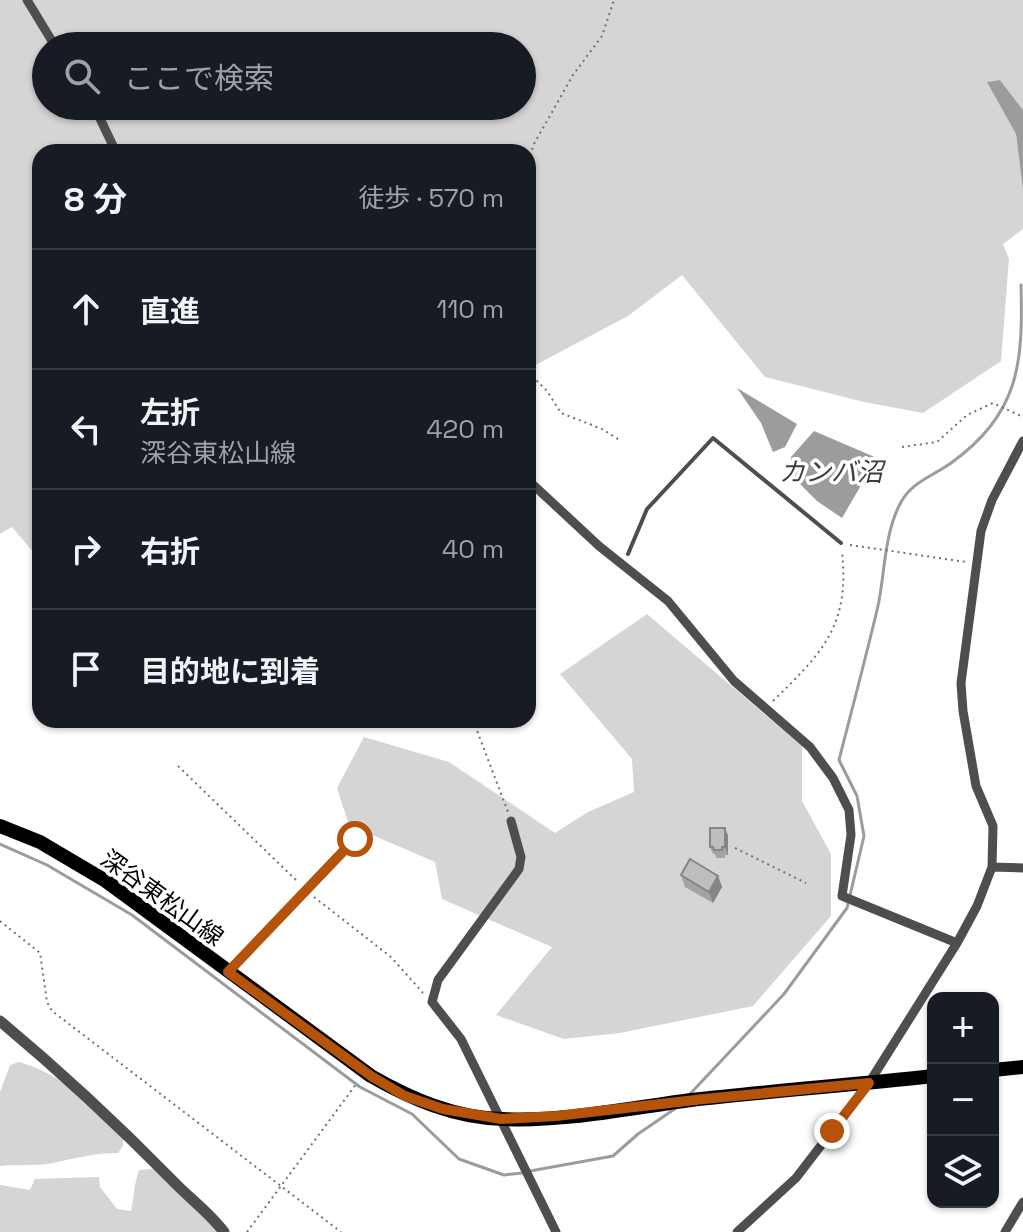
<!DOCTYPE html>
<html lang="ja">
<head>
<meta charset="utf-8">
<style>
  body { margin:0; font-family:"Space Grotesk","Noto Sans JP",sans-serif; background:#20242c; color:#f1f3f6 }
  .controls { position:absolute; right:24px; bottom:24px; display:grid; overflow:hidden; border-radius:16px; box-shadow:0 2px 6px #0004 }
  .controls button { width:72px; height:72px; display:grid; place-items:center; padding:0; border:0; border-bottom:2px solid #363941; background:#171b24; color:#f1f3f6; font:40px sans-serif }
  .stop { position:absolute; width:24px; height:24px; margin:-18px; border:6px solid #b45309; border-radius:50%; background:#fff }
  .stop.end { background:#b45309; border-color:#fff; box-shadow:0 2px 8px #0008 }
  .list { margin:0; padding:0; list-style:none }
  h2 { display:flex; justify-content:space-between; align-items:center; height:104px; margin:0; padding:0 32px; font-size:34px }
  h2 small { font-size:26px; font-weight:400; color:#9ea1a6 }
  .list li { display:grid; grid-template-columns:52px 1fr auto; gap:24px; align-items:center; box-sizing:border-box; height:120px; padding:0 32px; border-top:2px solid #363941 }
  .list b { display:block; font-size:30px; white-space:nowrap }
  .list p { margin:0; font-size:26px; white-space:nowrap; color:#9ea1a6 }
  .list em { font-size:26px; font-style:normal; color:#9ea1a6 }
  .icon { flex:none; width:44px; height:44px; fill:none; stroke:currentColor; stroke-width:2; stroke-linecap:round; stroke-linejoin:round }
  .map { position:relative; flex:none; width:1023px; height:1232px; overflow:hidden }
  .search { position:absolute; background:#171b24; box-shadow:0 2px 6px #0004; left:32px; top:32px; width:504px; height:88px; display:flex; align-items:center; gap:20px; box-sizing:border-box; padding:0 28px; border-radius:44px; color:#9ea1a6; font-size:30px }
  .panel { position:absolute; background:#171b24; box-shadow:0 2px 6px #0004; left:32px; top:144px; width:504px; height:584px; border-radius:24px }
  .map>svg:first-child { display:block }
  .green { fill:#d5d5d5; fill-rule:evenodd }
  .water { fill:#9c9c9c }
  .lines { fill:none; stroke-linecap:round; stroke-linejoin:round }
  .stream { stroke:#9c9c9c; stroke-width:3 }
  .path { stroke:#707070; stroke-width:2; stroke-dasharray:2 4; stroke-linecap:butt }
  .service { stroke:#4e4e4e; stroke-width:4 }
  .minor { stroke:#4e4e4e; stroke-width:9 }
  .tertiary { stroke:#4e4e4e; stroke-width:11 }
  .primary { stroke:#000; stroke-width:14 }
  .wall { fill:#a3a3a3 }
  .shaded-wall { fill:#858585 }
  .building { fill:#bebebe; stroke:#858585; stroke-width:2 }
  .route { stroke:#b45309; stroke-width:10 }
  .labels { text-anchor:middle; stroke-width:7; stroke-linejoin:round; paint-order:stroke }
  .street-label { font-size:24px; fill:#000; stroke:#fff }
  .water-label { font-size:26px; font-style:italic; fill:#3d3d3d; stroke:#fff }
</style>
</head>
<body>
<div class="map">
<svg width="1023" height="1232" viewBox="0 0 1023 1232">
  <rect width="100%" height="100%" fill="#fff"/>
  <!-- green -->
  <path class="green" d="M0 0H1023V110L1000 80 988 82 1016 134 1023 191V229L1003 244 1009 259 1001 361 923 413 864 402 765 377 682 275 628 316 528 369V152H40V560L12 527 0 534ZM46 46H522V106H46Z
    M647 614 802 746V801L831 854V916L753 1006 620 1033 564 1039 496 1015 552 947 442 899 435 862 349 825 337 788 364 737 449 762 555 833 588 812 634 792 632 759 560 674Z
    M19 1062C65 1075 89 1104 123 1135V1146L118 1153C94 1153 76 1158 53 1163 39 1166 16 1164 0 1166V1092L10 1065Z
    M153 1169 177 1184 220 1232H0V1185L30 1190 35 1179 99 1177 100 1187 117 1209 131 1211C134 1197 134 1184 139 1170Z"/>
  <!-- water -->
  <path class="water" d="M1000 80 1023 110V191L1016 134 987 82Z
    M737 388 797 424 785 447 773 452 761 423Z
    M814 431 877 458 842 518 817 501 795 479 791 457Z"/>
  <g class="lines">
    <!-- stream -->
    <path class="stream" d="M0 844 47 865 132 915 360 1087 412 1114 459 1159 504 1175 522 1173
      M690 1094 784 994 847 908 864 836 857 796 839 760C852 709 866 657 878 606 885 573 884 535 900 504 911 482 933 476 951 463 1020 414 1023 362 1021 285
      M530 1171 613 1156 638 1134 676 1108"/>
    <!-- path -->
    <path class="path" d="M528 161 534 144 573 75 602 36 614 0
      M528 372 547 391 561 413 602 429 621 441
      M902 447 937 442 967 415 993 403 1023 417
      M850 545 966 562
      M773 701C822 653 850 626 842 552
      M473 720 508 812
      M178 766 298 882
      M735 848 806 883
      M314 897 391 957 423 993
      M0 921 40 953 47 1002 52 1011 341 1232
      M247 1232 357 1083"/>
    <!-- service -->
    <path class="service" d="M628 554 647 509 713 438 841 543"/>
    <!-- minor -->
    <path class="minor" d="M27 0 55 46
      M94 106 116 152
      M528 480 599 546 668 601 734 681 810 747 833 778 849 810 851 835 842 896 957 943
      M511 821 521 857 519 869 438 980 432 1002 461 1039 556 1232
      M992 867 1023 868
      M228 972 355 839
      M737 1232 796 1178 869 1083 957 943 977 906 992 867 993 826 976 786 963 711 961 683 981 531 992 500 1023 441
      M1005 1232 1023 1202"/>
    <!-- tertiary -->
    <path class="tertiary" d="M0 1021C60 1071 117 1124 172 1180 189 1198 209 1212 224 1232"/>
    <!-- primary -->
    <path class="primary" d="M0 826 40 842 106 881 371 1076C411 1099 455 1118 503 1119 563 1122 630 1108 691 1100 771 1091 852 1085 933 1076
      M993 1070 1023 1067"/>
  </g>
  <!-- wall -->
  <path class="wall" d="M728 835V855H725V858H716L715 854H713L710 847Z
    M681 875 718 876 722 887 713 903 685 887Z"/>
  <!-- shaded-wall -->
  <path class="shaded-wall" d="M725 828 728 835V855L725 847Z
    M718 876 722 887 713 903 709 892Z"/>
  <!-- building -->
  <path class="building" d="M710 828H725V847H722V850H714L713 847H710Z
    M690 859 718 876 709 892 681 875Z"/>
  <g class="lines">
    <!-- route -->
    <path class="route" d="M355 839 228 972 371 1076 405 1096 443 1109 501 1119 556 1116 704 1099 869 1083 832 1131"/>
  </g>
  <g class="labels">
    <!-- street labels -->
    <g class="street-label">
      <text transform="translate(162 898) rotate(36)" y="8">深谷東松山線</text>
    </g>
    <!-- water labels -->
    <g class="water-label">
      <text x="831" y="481">カンバ沼</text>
    </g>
  </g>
</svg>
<div class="controls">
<button>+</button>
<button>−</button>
<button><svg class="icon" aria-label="layers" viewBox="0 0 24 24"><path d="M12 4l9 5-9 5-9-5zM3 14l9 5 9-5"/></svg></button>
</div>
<div class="stop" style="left:355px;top:839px"></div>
<div class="stop end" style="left:832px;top:1131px"></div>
<div class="search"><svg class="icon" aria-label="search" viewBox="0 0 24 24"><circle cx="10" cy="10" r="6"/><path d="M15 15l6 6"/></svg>ここで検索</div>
<section class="panel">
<h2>8 分<small>徒歩 · 570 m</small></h2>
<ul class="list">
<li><svg class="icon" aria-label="ahead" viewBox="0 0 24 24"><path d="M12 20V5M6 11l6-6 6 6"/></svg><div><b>直進</b></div><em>110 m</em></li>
<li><svg class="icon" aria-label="left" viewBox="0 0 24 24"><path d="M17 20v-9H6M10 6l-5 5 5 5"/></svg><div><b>左折</b><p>深谷東松山線</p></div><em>420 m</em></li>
<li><svg class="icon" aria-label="right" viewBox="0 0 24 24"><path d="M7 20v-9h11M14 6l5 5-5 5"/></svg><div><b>右折</b></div><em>40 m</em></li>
<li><svg class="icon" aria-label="arrive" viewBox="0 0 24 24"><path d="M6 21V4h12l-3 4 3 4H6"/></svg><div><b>目的地に到着</b></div></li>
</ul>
</section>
</div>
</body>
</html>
